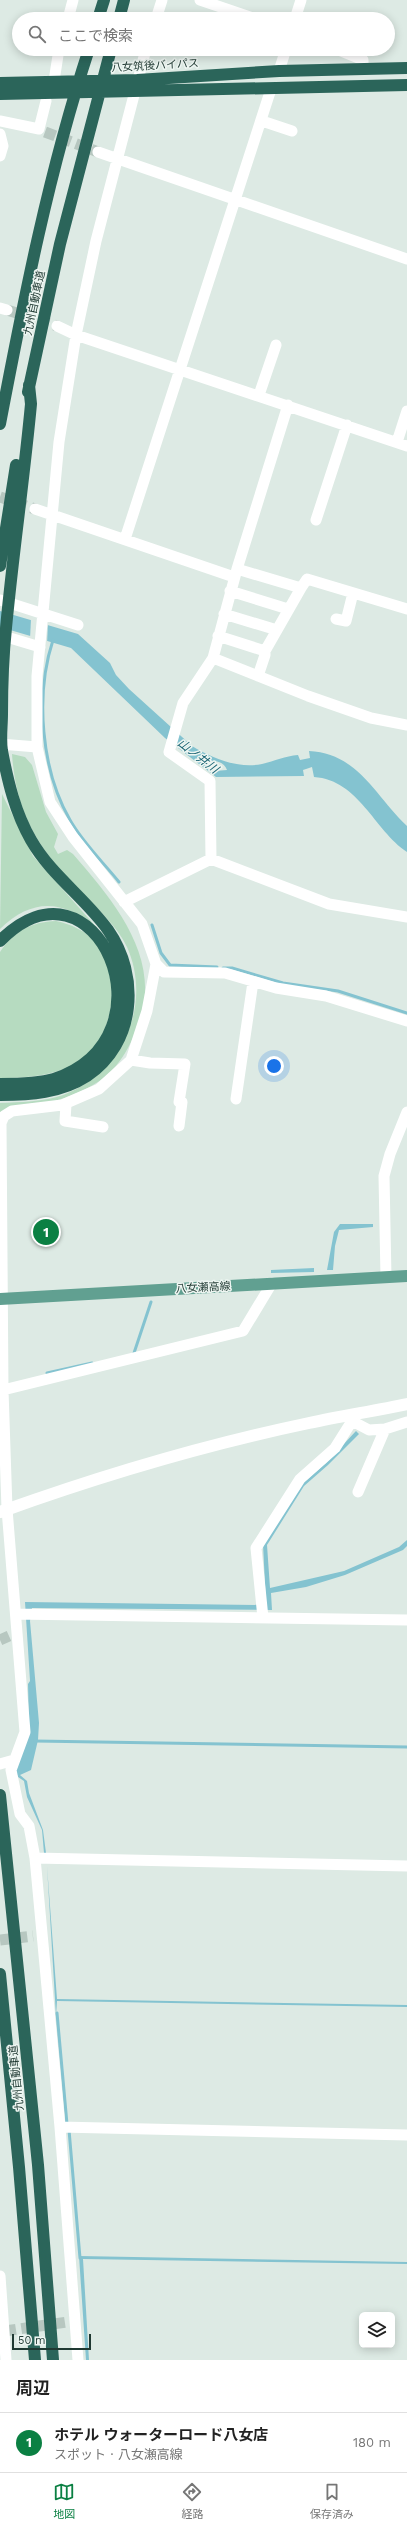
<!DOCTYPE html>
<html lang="ja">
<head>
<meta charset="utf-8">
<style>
  body { margin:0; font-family:"Work Sans","Noto Sans JP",sans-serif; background:#f2f2f2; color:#222 }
  .controls { position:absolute; right:12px; bottom:12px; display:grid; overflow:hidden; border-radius:6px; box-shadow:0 2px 10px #0003 }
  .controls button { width:36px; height:36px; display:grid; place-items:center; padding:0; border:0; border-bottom:1px solid #e0e0e0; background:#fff; color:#222; font:20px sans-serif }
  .scale { position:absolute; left:12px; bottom:10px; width:79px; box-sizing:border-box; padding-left:4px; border:2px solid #1f3932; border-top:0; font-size:11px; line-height:14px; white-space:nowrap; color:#1f3932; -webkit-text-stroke:3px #eef6f2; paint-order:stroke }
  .you { position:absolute; left:274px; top:1066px; width:14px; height:14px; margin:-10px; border:3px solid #fff; border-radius:50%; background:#1a73e8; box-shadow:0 0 0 6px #1a73e833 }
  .badge { display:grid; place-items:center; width:26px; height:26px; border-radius:50%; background:#0b8043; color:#fff; font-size:13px; font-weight:700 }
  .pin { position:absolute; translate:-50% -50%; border:2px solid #fff; box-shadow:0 1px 4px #0006 }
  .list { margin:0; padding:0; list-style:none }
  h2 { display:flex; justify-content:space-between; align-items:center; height:52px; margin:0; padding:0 16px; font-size:17px }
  h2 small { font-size:13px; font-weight:400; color:#767676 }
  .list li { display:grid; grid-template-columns:26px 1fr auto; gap:12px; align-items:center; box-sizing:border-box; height:60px; padding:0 16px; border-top:1px solid #e0e0e0 }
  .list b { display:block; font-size:15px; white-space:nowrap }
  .list p { margin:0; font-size:13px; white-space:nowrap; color:#767676 }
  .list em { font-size:13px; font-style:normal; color:#767676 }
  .icon { flex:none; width:22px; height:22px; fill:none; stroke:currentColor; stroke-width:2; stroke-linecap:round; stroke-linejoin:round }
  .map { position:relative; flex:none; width:407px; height:2360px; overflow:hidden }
  .search { position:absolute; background:#fff; box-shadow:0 2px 10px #0003; left:12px; right:12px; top:12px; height:44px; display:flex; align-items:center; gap:10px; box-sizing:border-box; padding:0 14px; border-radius:22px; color:#767676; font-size:15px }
  .sheet { height:112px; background:#fff }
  nav { display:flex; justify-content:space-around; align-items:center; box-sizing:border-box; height:56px; border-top:1px solid #e0e0e0; background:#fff; font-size:11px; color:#767676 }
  nav a { display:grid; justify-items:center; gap:2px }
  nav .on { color:#0b8043 }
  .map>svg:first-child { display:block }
  .green { fill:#b6dbc0 }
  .water { fill:#84c3d0; fill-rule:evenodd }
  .pier { fill:#ddeae4 }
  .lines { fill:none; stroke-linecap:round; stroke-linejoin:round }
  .stream { stroke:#84c3d0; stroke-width:3 }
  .street-tunnel { stroke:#b7c7c0; stroke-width:11; stroke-dasharray:11 5.5; stroke-linecap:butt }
  .street { stroke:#fff; stroke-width:11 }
  .secondary { stroke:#fff; stroke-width:12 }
  .primary { stroke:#61a091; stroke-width:12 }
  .highway { stroke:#2b655a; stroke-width:12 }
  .labels { text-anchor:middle; stroke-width:3; stroke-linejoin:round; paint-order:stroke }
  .street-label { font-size:11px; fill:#1f3932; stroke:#eef6f2 }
  .water-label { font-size:12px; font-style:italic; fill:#1a6474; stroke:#eef6f2 }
</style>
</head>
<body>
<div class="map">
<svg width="407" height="2360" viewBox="0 0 407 2360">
  <rect width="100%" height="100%" fill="#ddeae4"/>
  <!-- green -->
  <path class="green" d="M12 754 25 757 32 765 46 812 58 834 54 847 58 854 67 850 73 854C118 906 170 967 132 1040 123 1059 111 1075 93 1085 65 1102 31 1106 0 1114V1103C20 1102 44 1102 63 1095 122 1073 153 1005 127 947 117 926 98 909 82 893 40 851 16 815 12 754Z
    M2 794 33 856 98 929C64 900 33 897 0 929Z
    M56 921C70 924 87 931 96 943 123 979 115 1040 75 1064 53 1076 24 1078 0 1078V952C14 931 31 922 56 921Z"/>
  <!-- water -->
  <path class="water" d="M0 611 78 634 110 663 116 675 129 689 192 746C212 758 237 769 262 764 275 761 285 756 298 755L300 760 310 758 309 751C358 753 376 797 407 826V852C374 830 359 780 314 777L312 767 303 770 304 776 216 777 165 738 71 648 0 627ZM206 761C214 760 224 761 227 770L215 771Z
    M340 1224H373V1227L339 1230 335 1246 333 1270H327L334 1232Z
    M314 1268V1272L271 1273V1270Z
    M356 1431 359 1434 328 1465 304 1486 267 1545 270 1588 344 1571 399 1547 407 1540V1546L403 1550 345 1575 306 1587 271 1593 272 1610 32 1608 30 1621 39 1723 38 1740 31 1770 20 1775 27 1781 29 1793 43 1830 46 1853H44L42 1830 27 1797 24 1781 18 1777 15 1770 29 1726 28 1684 30 1681 25 1602 266 1605 263 1544 302 1484 326 1463Z
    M47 1866 57 1999 407 2005V2007L57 2001 56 2016Z
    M79 2256 407 2262V2264L83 2259 89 2360H86Z"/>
  <!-- pier -->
  <path class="pier" d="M31 619 48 623 47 644 30 639Z"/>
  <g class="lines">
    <!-- stream -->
    <path class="stream" d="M53 640C35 695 41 770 70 820 83 843 103 862 119 882
      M152 925 161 953 170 965 217 967
      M223 968H232L283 983 338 991 407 1013
      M134 1353 151 1302
      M47 1373 92 1363
      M35 1741 407 1747
      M57 2013 67 2124
      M69 2130 80 2258"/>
    <!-- street-tunnel -->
    <path class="street-tunnel" d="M45 132 98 152
      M7 310 57 326
      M0 497 35 509
      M0 1640 9 1636
      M0 1940 33 1936
      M5 2331 74 2321"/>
    <!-- street -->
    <path class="street" d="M200 0 256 19
      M68 19 73 0
      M156 19 162 0
      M295 19 301 0
      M336 49 363 60V69
      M279 71 286 49
      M54 81 59 49
      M0 121 39 129 46 101
      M262 121 292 131
      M0 134 3 146 0 156
      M98 152 407 259
      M0 308 7 310
      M57 326 76 335 407 446
      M259 395 276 345
      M288 405 237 569 213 658 183 703 169 752 210 781 211 859 329 904 407 917
      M397 442 407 411
      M35 509 234 577
      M316 520 347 425
      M125 539 271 89
      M237 569 301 588 307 579 407 609
      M230 591 288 609
      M0 600 78 625
      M224 614 277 630
      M336 619 346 621 353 593
      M0 635 40 647
      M218 636 265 651 301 588
      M213 658 308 696 371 718 407 725
      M258 676 265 655V651
      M0 744 37 747
      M124 902 211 859
      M156 964 164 972 225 973 276 988 326 996 407 1021
      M131 1060 150 1063 185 1064 179 1102H182L179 1126
      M236 1099 253 982
      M66 1104 65 1121 103 1127
      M386 1277 384 1176 390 1154 407 1112
      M3 1390 243 1331 272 1283
      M352 1421 369 1430 385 1429 407 1422
      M358 1492 385 1429
      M16 1614 407 1620
      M263 1618 256 1548 300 1479 335 1448 352 1421 350 1416
      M0 1764 14 1760
      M35 1858 407 1866
      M60 2127 407 2135
      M0 2276 6 2360
      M78 2360 60 2127 35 1858 29 1826 20 1814 11 1770 25 1732 7 1509 3 1390 1 1123 4 1116 12 1111 62 1105 99 1089 131 1060 147 1011 156 964 142 924 73 837 50 802 37 747V676L59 442 76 335 96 241 146 49"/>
    <!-- secondary -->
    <path class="secondary" d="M0 1512C100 1476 204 1445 309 1423 341 1416 374 1411 407 1404"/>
    <!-- primary -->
    <path class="primary" d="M0 1299 407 1276"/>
    <!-- highway -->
    <path class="highway" d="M98 19 104 0
      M119 19 124 0
      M0 83 137 80 279 71 407 68
      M0 94 407 85
      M28 392 60 244 111 49
      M0 424C24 298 49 171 89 49
      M0 566 16 465
      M0 941C95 844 180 1037 54 1079 38 1084 17 1084 0 1084
      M0 1095C30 1095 61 1093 87 1076 136 1043 140 976 108 930 85 898 51 875 31 840 15 812 8 782 2 751 0 739 2 726 2 714 2 685 3 657 6 628 13 553 24 479 31 404L29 385
      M0 1795 38 2165 53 2360
      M0 1974 19 2167 35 2360"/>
  </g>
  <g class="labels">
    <!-- street labels -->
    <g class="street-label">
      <text transform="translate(155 65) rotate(-3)" y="4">八女筑後バイパス</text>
      <text transform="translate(34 303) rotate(-78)" y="4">九州自動車道</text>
      <text transform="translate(203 1287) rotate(-3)" y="4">八女瀬高線</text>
      <text transform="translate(16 2078) rotate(-96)" y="4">九州自動車道</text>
    </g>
    <!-- water labels -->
    <g class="water-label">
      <text transform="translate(198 756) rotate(38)" y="4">山ノ井川</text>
    </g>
  </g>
</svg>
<div class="controls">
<button><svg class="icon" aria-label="layers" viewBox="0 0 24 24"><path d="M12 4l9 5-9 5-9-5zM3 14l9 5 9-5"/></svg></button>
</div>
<div class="scale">50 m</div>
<div class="you"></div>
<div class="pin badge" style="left:46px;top:1232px">1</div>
<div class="search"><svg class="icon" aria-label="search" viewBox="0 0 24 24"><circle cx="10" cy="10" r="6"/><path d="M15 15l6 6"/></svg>ここで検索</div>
</div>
<section class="sheet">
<h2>周辺<small></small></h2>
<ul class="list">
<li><span class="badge">1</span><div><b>ホテル ウォーターロード八女店</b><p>スポット · 八女瀬高線</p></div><em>180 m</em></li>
</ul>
</section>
<nav>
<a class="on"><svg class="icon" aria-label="map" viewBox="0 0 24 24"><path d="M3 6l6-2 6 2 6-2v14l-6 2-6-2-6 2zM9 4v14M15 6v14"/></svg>地図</a>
<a><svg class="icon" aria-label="directions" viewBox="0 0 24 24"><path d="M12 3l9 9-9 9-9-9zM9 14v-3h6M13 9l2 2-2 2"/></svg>経路</a>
<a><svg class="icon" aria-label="saved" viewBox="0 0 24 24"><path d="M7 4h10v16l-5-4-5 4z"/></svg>保存済み</a>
</nav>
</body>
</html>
